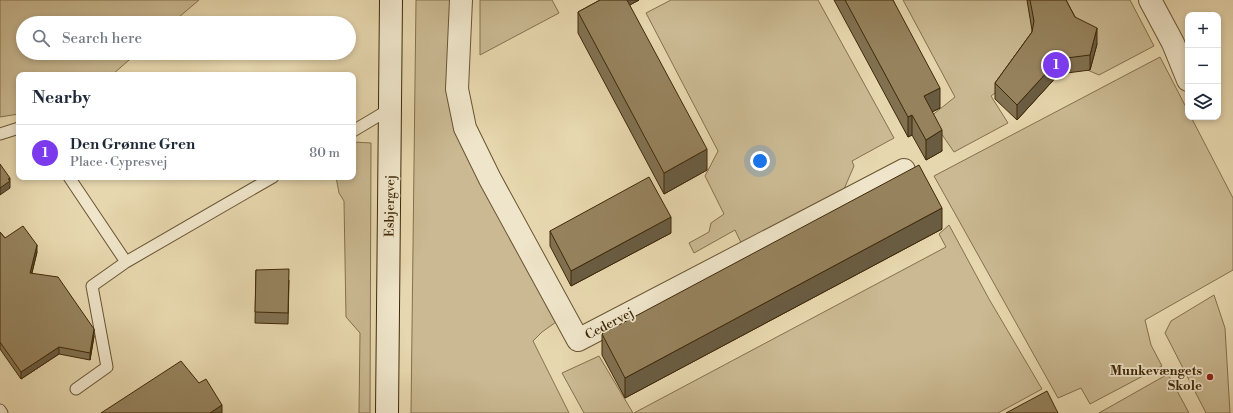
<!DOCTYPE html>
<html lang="en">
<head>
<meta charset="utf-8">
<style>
  body { margin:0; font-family:"Libre Bodoni",serif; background:#f2f2f3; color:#1f2937 }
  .controls { position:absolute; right:12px; top:12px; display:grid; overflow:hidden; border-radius:8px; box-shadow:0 2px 6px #0003 }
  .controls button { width:36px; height:36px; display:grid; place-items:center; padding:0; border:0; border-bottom:1px solid #e0e1e3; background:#fff; color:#1f2937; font:20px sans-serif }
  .you { position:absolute; left:760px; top:161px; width:14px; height:14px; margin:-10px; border:3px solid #fff; border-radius:50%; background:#1a73e8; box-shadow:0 0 0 6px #1a73e833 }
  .badge { display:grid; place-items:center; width:26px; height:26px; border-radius:50%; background:#7c3aed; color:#fff; font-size:13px; font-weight:700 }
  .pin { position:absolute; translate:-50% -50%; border:2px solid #fff; box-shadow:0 1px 4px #0006 }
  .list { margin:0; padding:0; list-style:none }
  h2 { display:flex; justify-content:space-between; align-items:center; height:52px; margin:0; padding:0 16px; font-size:17px }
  h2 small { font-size:13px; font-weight:400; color:#747a83 }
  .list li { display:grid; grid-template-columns:26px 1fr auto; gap:12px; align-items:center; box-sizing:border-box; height:56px; padding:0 16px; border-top:1px solid #e0e1e3 }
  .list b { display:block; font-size:15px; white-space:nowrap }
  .list p { margin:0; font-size:13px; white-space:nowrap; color:#747a83 }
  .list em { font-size:13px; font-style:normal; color:#747a83 }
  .icon { flex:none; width:22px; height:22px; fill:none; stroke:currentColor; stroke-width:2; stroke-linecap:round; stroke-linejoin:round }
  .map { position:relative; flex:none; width:1233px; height:413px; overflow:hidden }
  .search { position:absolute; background:#fff; box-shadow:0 2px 6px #0003; left:16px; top:16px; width:340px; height:44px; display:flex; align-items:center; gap:10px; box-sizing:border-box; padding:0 14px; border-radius:22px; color:#747a83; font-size:15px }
  .panel { position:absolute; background:#fff; box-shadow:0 2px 6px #0003; left:16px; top:72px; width:340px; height:108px; border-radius:8px }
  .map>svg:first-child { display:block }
  .green { fill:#cab992; stroke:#84704c }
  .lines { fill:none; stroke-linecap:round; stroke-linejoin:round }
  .service-casing { stroke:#695431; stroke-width:13 }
  .minor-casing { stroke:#695431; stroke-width:24 }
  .secondary-casing { stroke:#3f2807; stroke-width:24 }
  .service { stroke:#efe5ca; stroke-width:11 }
  .minor { stroke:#efe5ca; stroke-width:22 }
  .secondary { stroke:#efe5ca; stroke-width:22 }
  .wall { fill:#817151; stroke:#3f2807 }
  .shaded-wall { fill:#695c42; stroke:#3f2807 }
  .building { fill:#96835e; stroke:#3f2807 }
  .poi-dot { fill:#8f2418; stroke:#efe5ca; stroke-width:1.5 }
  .labels { text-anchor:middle; stroke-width:3.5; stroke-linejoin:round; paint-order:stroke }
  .street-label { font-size:13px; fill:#3f2807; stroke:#efe5ca }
  .poi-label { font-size:13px; font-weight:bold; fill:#3f2807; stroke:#efe5ca; text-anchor:end }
</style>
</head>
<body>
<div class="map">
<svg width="1233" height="413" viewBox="0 0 1233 413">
  <rect width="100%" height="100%" fill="#e7d7ae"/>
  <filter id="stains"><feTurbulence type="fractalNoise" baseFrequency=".005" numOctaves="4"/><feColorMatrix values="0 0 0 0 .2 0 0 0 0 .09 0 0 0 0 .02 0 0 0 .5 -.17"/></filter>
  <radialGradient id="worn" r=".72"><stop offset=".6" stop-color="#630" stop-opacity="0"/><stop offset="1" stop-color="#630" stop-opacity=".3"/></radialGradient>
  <!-- green -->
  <path class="green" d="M0 0H199L172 23H23V53H137L112 75H19V114L0 117Z
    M416 0H450L451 102 556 322 542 332 533 341 569 413H411Z
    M480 0H552L559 13 480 55Z
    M671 0H818L894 138 852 161 854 166 841 196 744 249 735 230 694 253 689 243 709 232 711 223 724 214 705 176 718 151 646 13Z
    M903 0H1130L1154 46 1099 75 1050 54 991 96 1008 123 954 152 930 117 955 97Z
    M1160 57 1188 111V117H1191L1233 198V270L1145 320 1151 345 1162 366 1090 404 1081 388 1058 398 934 176Z
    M353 142 371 143 370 413H359L360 333 346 317 344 201 339 193 336 177H353Z
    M949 225 989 299 1042 389 998 413H634L946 247 939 234Z
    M1214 295 1225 328 1230 413H1206L1165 333 1171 321Z
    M599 356 633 413H584L562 373Z
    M1168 374 1189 413H1099Z"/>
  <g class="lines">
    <!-- service casing -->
    <g class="service-casing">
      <path id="service" d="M353 131 390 109
        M0 134 19 128
        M69 177 126 262 92 286 107 367 76 389
        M126 262 273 177
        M0 410 2 413"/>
    </g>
    <!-- minor casing -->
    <g class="minor-casing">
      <path id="minor" d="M461 0 457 89 465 128 490 179 578 340 904 170
        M1150 0 1173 43 1188 80"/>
    </g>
    <!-- secondary casing -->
    <g class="secondary-casing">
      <path id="secondary" d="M387 413 391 0"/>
    </g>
    <!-- service -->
    <use href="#service" class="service"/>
    <!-- minor -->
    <use href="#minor" class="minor"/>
    <!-- secondary -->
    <use href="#secondary" class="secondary"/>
  </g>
  <!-- wall -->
  <path class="wall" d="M600 0H639L629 5 707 170 664 194 578 33V12Z
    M834 0H893L940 108 932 112 942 151 926 160 912 135 908 137Z
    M1027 0H1066L1075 17 1097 44 1090 70 1059 74 1017 120 995 99V83L1032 32V30Z
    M942 229 625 398 602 355V334Z
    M550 231 671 233 571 286 550 246Z
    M0 232 5 238 37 252 32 273 94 336 90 360 59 354 21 379 0 349Z
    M256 270 289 280 288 324 255 323Z"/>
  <!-- shaded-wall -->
  <path class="shaded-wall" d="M621 0H639L621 10Z
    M1097 28V44L1090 70V55Z
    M1059 59V74L1017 120V105Z
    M940 88V108L924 116V96Z
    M912 115V135L908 137V117Z
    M942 130V151L926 160V140Z
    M707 149V170L664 194V173Z
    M10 178V188L0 195V188Z
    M942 208V229L625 398V378Z
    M671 217V233L571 286V271Z
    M37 245V252L30 280V273Z
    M94 329V336L90 360V353Z
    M59 347V354L21 379V372Z
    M222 405V413H210Z"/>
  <!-- building -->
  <path class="building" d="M600 0H627L707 149 664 173 578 12Z
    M845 0H893L940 88 924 96 942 130 926 140 912 115 908 117Z
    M1030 0H1066L1075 17 1097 28 1090 55 1059 59 1017 105 995 83 1032 32 1034 21Z
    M0 164 10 178 8 179 10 181 0 188Z
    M919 165 942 208 625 378 602 334Z
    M649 177 671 217 571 271 550 231Z
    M23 226 37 245 30 273 58 277 94 329 90 353 59 347 21 372 0 342V232L5 238Z
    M289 269 288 313 255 312 256 270Z
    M181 361 199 383 206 379 222 405 210 413H101Z
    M1047 391 1058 413H1006Z"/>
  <!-- markers -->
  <circle class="poi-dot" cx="1210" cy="377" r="4"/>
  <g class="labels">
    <!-- street labels -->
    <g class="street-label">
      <text transform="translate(389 206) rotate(-89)" y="5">Esbjergvej</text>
      <text transform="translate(609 323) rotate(-28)" y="5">Cedervej</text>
    </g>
    <!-- poi labels -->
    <g class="poi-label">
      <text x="1202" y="375">Munkevængets<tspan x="1202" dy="15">Skole</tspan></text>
    </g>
  </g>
  <rect width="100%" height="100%" filter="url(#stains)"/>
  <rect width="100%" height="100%" fill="url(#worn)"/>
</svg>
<div class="controls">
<button>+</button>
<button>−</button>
<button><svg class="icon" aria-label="layers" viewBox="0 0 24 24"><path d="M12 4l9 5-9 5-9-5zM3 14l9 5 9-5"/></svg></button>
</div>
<div class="you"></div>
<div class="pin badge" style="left:1056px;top:65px">1</div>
<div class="search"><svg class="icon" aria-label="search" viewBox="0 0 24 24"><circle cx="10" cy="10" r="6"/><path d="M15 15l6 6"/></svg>Search here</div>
<section class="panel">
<h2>Nearby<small></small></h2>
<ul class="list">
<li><span class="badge">1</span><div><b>Den Grønne Gren</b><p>Place · Cypresvej</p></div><em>80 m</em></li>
</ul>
</section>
</div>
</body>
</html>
